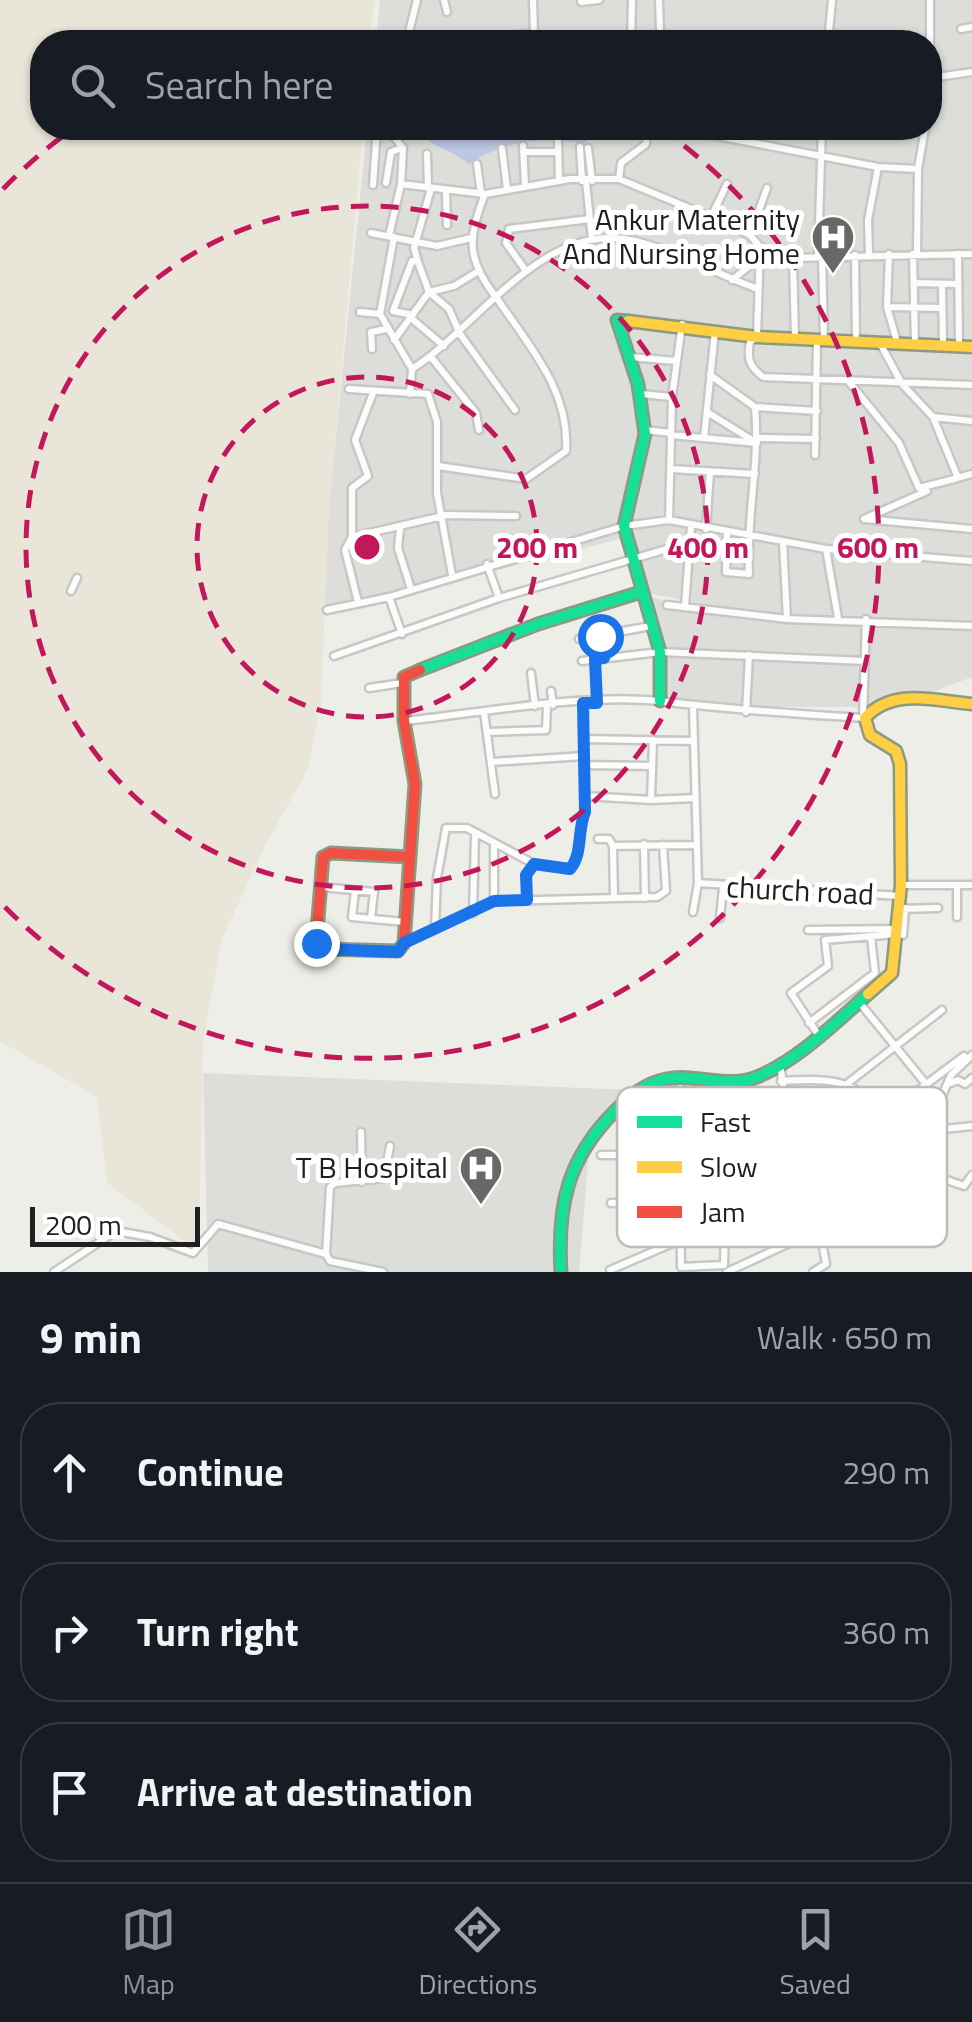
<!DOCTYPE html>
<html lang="en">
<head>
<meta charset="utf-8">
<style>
  body { margin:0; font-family:"Titillium Web",sans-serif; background:#20242c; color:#f1f3f6 }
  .scale { position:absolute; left:30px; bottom:25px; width:170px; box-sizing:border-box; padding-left:10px; border:5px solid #202020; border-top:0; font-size:28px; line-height:35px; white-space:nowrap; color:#202020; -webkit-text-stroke:8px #fff; paint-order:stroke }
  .stop { position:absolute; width:30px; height:30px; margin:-22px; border:8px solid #1a73e8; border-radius:50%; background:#fff }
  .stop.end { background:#1a73e8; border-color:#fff; box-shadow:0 2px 10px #0008 }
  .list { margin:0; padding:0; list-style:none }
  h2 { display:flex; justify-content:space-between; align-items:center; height:130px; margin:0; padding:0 40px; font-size:42px }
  h2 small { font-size:32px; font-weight:400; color:#9ea1a6 }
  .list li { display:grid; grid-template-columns:65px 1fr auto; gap:30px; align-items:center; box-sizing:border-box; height:140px; margin:0 20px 20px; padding:0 20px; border:2px solid #363941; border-radius:40px }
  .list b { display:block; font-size:38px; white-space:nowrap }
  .list em { font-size:32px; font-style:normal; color:#9ea1a6 }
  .icon { flex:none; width:55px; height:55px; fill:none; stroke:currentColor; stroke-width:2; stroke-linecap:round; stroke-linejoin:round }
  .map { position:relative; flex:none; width:972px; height:1272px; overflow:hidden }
  .search { position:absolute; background:#171b24; box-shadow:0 2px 8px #0004; left:30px; right:30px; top:30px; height:110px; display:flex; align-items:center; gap:25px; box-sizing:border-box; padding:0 35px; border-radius:40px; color:#9ea1a6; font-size:38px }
  .sheet { height:610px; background:#171b24 }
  nav { display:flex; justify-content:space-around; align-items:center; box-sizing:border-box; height:140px; border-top:2px solid #363941; background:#171b24; font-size:28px; color:#9ea1a6 }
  nav a { display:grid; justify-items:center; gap:5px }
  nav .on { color:#8c9099 }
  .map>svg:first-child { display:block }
  .residential { fill:#ddddda }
  .military { fill:#e9e5d8 }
  .water { fill:#bbc8e3 }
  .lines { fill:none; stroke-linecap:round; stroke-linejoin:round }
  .street-casing { stroke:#c7c7c5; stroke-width:11 }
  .fast-casing { stroke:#8c9a80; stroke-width:15 }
  .slow-casing { stroke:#8c9a80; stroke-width:15 }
  .jam-casing { stroke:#8c9a80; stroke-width:15 }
  .street { stroke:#fcfcfc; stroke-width:6 }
  .fast { stroke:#16e098; stroke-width:10 }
  .slow { stroke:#ffcf43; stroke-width:10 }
  .jam { stroke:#f24e42; stroke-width:10 }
  .route { stroke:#1a73e8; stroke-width:12 }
  .ring { fill:none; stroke:#c2185b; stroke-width:5; stroke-dasharray:18 12 }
  .labels { text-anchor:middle; stroke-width:10; stroke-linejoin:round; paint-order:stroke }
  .poi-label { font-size:30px; fill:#202020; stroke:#fff; text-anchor:end }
  .street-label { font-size:30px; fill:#202020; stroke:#fff }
  .key { fill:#fff; stroke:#bcbcbc; stroke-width:2.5 }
  .key-label { font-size:28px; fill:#202020 }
  .centre { fill:#c2185b; stroke:#fff; stroke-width:5 }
  .ring-label { font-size:30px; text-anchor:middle; font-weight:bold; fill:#c2185b; stroke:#fff; stroke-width:10; stroke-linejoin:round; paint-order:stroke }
</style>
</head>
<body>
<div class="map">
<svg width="972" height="1272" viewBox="0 0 972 1272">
  <rect width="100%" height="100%" fill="#eeeee9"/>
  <!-- residential -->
  <path class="residential" d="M380 0H972V341L820 332 819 340 972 348V677L864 718V707H725L664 701 646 597 787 619 641 592 628 537 318 615 367 128H930V42H376Z
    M203 1073 633 1090 589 1150 579 1272H208Z"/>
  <!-- military -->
  <path class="military" d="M0 0H375L369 42H42V128H363L329 511 321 703 308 769 265 846 221 941 203 1044 199 1252 107 1183 97 1097 0 1041Z"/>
  <!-- water -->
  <path class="water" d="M417 128H602L584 143C542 137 505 140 469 164 451 149 430 148 417 128Z"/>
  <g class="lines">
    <!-- street casing -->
    <g class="street-casing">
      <path id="street" d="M444 0 447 12
        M659 0 660 29
        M581 2 599 0
        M961 29 972 27
        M407 40 417 0
        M460 42 534 33 533 0
        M546 42H594
        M631 42 632 0
        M828 42 832 0
        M930 65V0
        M930 78 972 72
        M387 128 403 148 401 184 389 236
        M712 135 878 167 918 169
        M558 141 559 180
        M523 146 525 185
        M580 147 582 181
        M502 148 507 189
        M588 148 592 181
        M523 152H557
        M427 154 428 188
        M477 164 481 194
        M619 179 621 163 646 144 648 128
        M586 182 592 240
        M386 183 391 152 401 148
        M401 184 485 194 570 179H619L711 217 750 235 760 247 793 258 972 254
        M373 185 377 128
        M446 192 447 225
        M485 194C468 238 466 258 495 296
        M711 217 727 184
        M371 233 437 246 471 238
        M750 235 767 188
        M394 237 380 314 412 369 410 394
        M760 247 757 337 750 342C747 359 749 366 763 377L972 385
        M869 254 868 220 878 167
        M889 254 887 307 897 342
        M913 254 915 345
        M917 254 918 169 925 128
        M958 254 959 346
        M818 255 822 128
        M822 255 824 339
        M855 255 856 341
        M793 258 795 338
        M418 262 414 248 431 189
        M526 271 506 243 509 229 590 219
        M732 280 758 259 781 253
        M914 283 958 284
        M942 284 943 344
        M887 307 942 308
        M360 312 380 314
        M413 315 393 311 412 261 418 262 429 292 449 309 460 334 515 410
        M411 318 444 346
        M394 340 429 292 454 286 477 272
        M372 349 371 332 386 329
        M431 357 476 413 479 430
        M630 357 676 361
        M412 369C478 327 545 218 635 241 677 251 718 275 758 289
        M710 375 755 407 817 411
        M850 383 899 443 919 488 958 478 933 417 902 384 881 345
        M349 389 428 394 437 422V493L452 575
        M641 394 672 397
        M707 412 752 440
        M933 417 972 421
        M645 430 671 433
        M671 435 757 443
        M704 438 715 331
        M757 438 816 439
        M815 455 817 340
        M438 466 526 479 566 451C570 391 530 347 498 300
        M671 469 755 474
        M957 478 972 474
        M927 491 864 519 972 529
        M669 520 672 397 682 324
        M400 528 398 548 411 589
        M706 529 710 472
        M727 533 726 572 749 574C746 518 760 464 755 407
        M352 537 447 515 516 516
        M783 542 787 619
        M826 549 838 618
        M487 564 499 598
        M71 591 77 578
        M389 597 402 634
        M358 602 345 550 352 537V488L368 476 355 440 373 393
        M667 605 787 619 972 626
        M685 606 691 526
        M327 610 389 597 624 526 669 520 826 549 972 561
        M600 636 604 658
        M579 639 651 626
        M334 656 499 598 667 549
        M595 659 597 702
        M582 661 660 652 865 661
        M531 673 535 706
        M369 688 402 683
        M551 691 553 705
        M693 707 698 883 900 896
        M484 712 495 794
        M746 712 749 655
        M863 718 866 619
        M405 721C479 713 586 693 658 701 727 709 796 714 865 718
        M487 732 546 730 547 705
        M585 739 693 741
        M492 762 584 756
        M584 765 652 766
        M585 796 651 800 695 798
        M651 800 653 740
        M598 839H609L613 846 697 845
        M494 843V901
        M644 844 645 898
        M613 846 614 898
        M901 885H972
        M321 887 374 892 371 918
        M355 891 352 917 405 922
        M527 900V875L534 864
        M899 909 938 908
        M693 912 698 883
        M473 913 475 834
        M957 917V885
        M720 918 723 887
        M435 928 437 878 446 828H467L534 864 570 869C583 853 577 831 585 813L583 703
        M808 930 896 929
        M903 935 905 908
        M405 943 494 901 657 897 666 891 663 845
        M859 1002 926 1084
        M809 1023 875 973 871 937
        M817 1033 791 993 828 966 825 940 897 934
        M780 1063 794 1166
        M848 1083 942 1010
        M951 1083 958 1080 965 1084 972 1078
        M680 1088V1168L794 1166 796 1206
        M788 1108 845 1137 884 1124
        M881 1118 964 1056
        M696 1120 748 1116 749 1210
        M928 1129 951 1075 972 1055
        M361 1132 362 1182
        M890 1135 972 1126
        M845 1137 840 1153 860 1183
        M792 1143 840 1153
        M601 1155H680
        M680 1168 681 1267 724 1265 728 1117
        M906 1180 917 1186 944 1179 964 1186 972 1175
        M611 1203 680 1202
        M876 1203 889 1225
        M725 1212 838 1202 840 1182 852 1170
        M680 1213 725 1214
        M610 1270 680 1240
        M54 1272 116 1231 150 1237 193 1253 218 1224 326 1254
        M383 1272 330 1261 326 1254 330 1187 335 1183 384 1178 390 1146
        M727 1272 876 1203 906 1180C907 1164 897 1149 890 1135 863 1078 840 1078 781 1081
        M813 1272 826 1264 819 1226"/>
    </g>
    <!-- fast casing -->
    <g class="fast-casing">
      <path id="fast" d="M628 321 617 320 638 384 645 434 624 526 660 652V701
        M420 670 538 624 641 592
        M561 1272C557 1206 567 1159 615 1111 629 1097 645 1083 666 1079 696 1073 728 1089 757 1077 798 1060 835 1023 868 994"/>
    </g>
    <!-- slow casing -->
    <g class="slow-casing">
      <path id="slow" d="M628 321 757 337 972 347
        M868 994 892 973 901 885 900 764 896 751 870 735 865 718C893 687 935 701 972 704"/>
    </g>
    <!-- jam casing -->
    <g class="jam-casing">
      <path id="jam" d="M410 857 331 853 323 857 316 943 321 949 398 951 404 943 415 784 404 721V677L420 670"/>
    </g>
    <!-- street -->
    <use href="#street" class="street"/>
    <!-- fast -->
    <use href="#fast" class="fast"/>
    <!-- slow -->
    <use href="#slow" class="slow"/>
    <!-- jam -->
    <use href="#jam" class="jam"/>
  </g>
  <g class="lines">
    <!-- route -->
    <path class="route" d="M316 943 322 949 398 952 404 943 494 901 527 900 526 875 534 864 570 869C583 854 577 831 585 812L583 703H597L595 659 604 658 600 636"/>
  </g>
  <!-- distance rings -->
  <g class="ring">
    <circle cx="367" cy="547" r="170"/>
    <circle cx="367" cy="547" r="341"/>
    <path d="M3 189A511 511 0 0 1 74 128M287 42A511 511 0 0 1 447 42M660 128A511 511 0 1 1 3 905"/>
  </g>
  <!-- icons -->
  <defs>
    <g id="hospital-pin" transform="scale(2.25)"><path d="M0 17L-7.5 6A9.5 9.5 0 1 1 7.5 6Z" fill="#686866" stroke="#fff"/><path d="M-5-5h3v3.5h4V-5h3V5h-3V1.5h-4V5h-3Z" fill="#fff"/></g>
  </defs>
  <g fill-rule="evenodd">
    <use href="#hospital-pin" x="833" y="237"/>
    <use href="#hospital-pin" x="481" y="1168"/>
  </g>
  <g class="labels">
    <!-- poi labels -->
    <g class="poi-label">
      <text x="800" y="230">Ankur Maternity<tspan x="800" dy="34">And Nursing Home</tspan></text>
      <text x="448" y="1178">T B Hospital</text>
    </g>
    <!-- street labels -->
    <g class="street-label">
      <text transform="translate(800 891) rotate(3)" y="10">church road</text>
    </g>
  </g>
  <!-- legend -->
  <rect x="617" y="1087" width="330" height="160" rx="15" class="key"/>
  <rect x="637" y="1116" width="45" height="12" fill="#16e098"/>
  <rect x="637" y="1161" width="45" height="12" fill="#ffcf43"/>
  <rect x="637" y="1206" width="45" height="12" fill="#f24e42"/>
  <g class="key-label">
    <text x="700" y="1132">Fast</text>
    <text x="700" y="1177">Slow</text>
    <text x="700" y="1222">Jam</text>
  </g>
  <circle cx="367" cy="547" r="15" class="centre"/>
  <g class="ring-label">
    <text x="537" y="558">200 m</text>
    <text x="708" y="558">400 m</text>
    <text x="878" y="558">600 m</text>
  </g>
</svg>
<div class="scale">200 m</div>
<div class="stop" style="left:600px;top:636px"></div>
<div class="stop end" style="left:316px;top:943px"></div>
<div class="search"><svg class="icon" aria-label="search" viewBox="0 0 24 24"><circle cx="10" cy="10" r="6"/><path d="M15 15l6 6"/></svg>Search here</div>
</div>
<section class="sheet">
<h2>9 min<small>Walk · 650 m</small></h2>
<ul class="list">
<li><svg class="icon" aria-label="ahead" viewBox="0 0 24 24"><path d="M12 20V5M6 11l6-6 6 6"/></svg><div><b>Continue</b></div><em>290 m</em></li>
<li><svg class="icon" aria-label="right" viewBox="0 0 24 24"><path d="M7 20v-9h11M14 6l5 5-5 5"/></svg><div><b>Turn right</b></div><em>360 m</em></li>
<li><svg class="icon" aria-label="arrive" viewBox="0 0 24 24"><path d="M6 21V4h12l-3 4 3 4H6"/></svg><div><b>Arrive at destination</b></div></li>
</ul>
</section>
<nav>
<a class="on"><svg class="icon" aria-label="map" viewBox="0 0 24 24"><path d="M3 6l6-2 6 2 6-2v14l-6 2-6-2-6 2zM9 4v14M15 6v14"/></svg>Map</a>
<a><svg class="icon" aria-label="directions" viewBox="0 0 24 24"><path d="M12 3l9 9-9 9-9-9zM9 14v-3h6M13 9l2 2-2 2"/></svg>Directions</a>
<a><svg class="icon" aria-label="saved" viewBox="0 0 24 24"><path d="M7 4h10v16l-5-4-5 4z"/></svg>Saved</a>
</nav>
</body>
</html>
